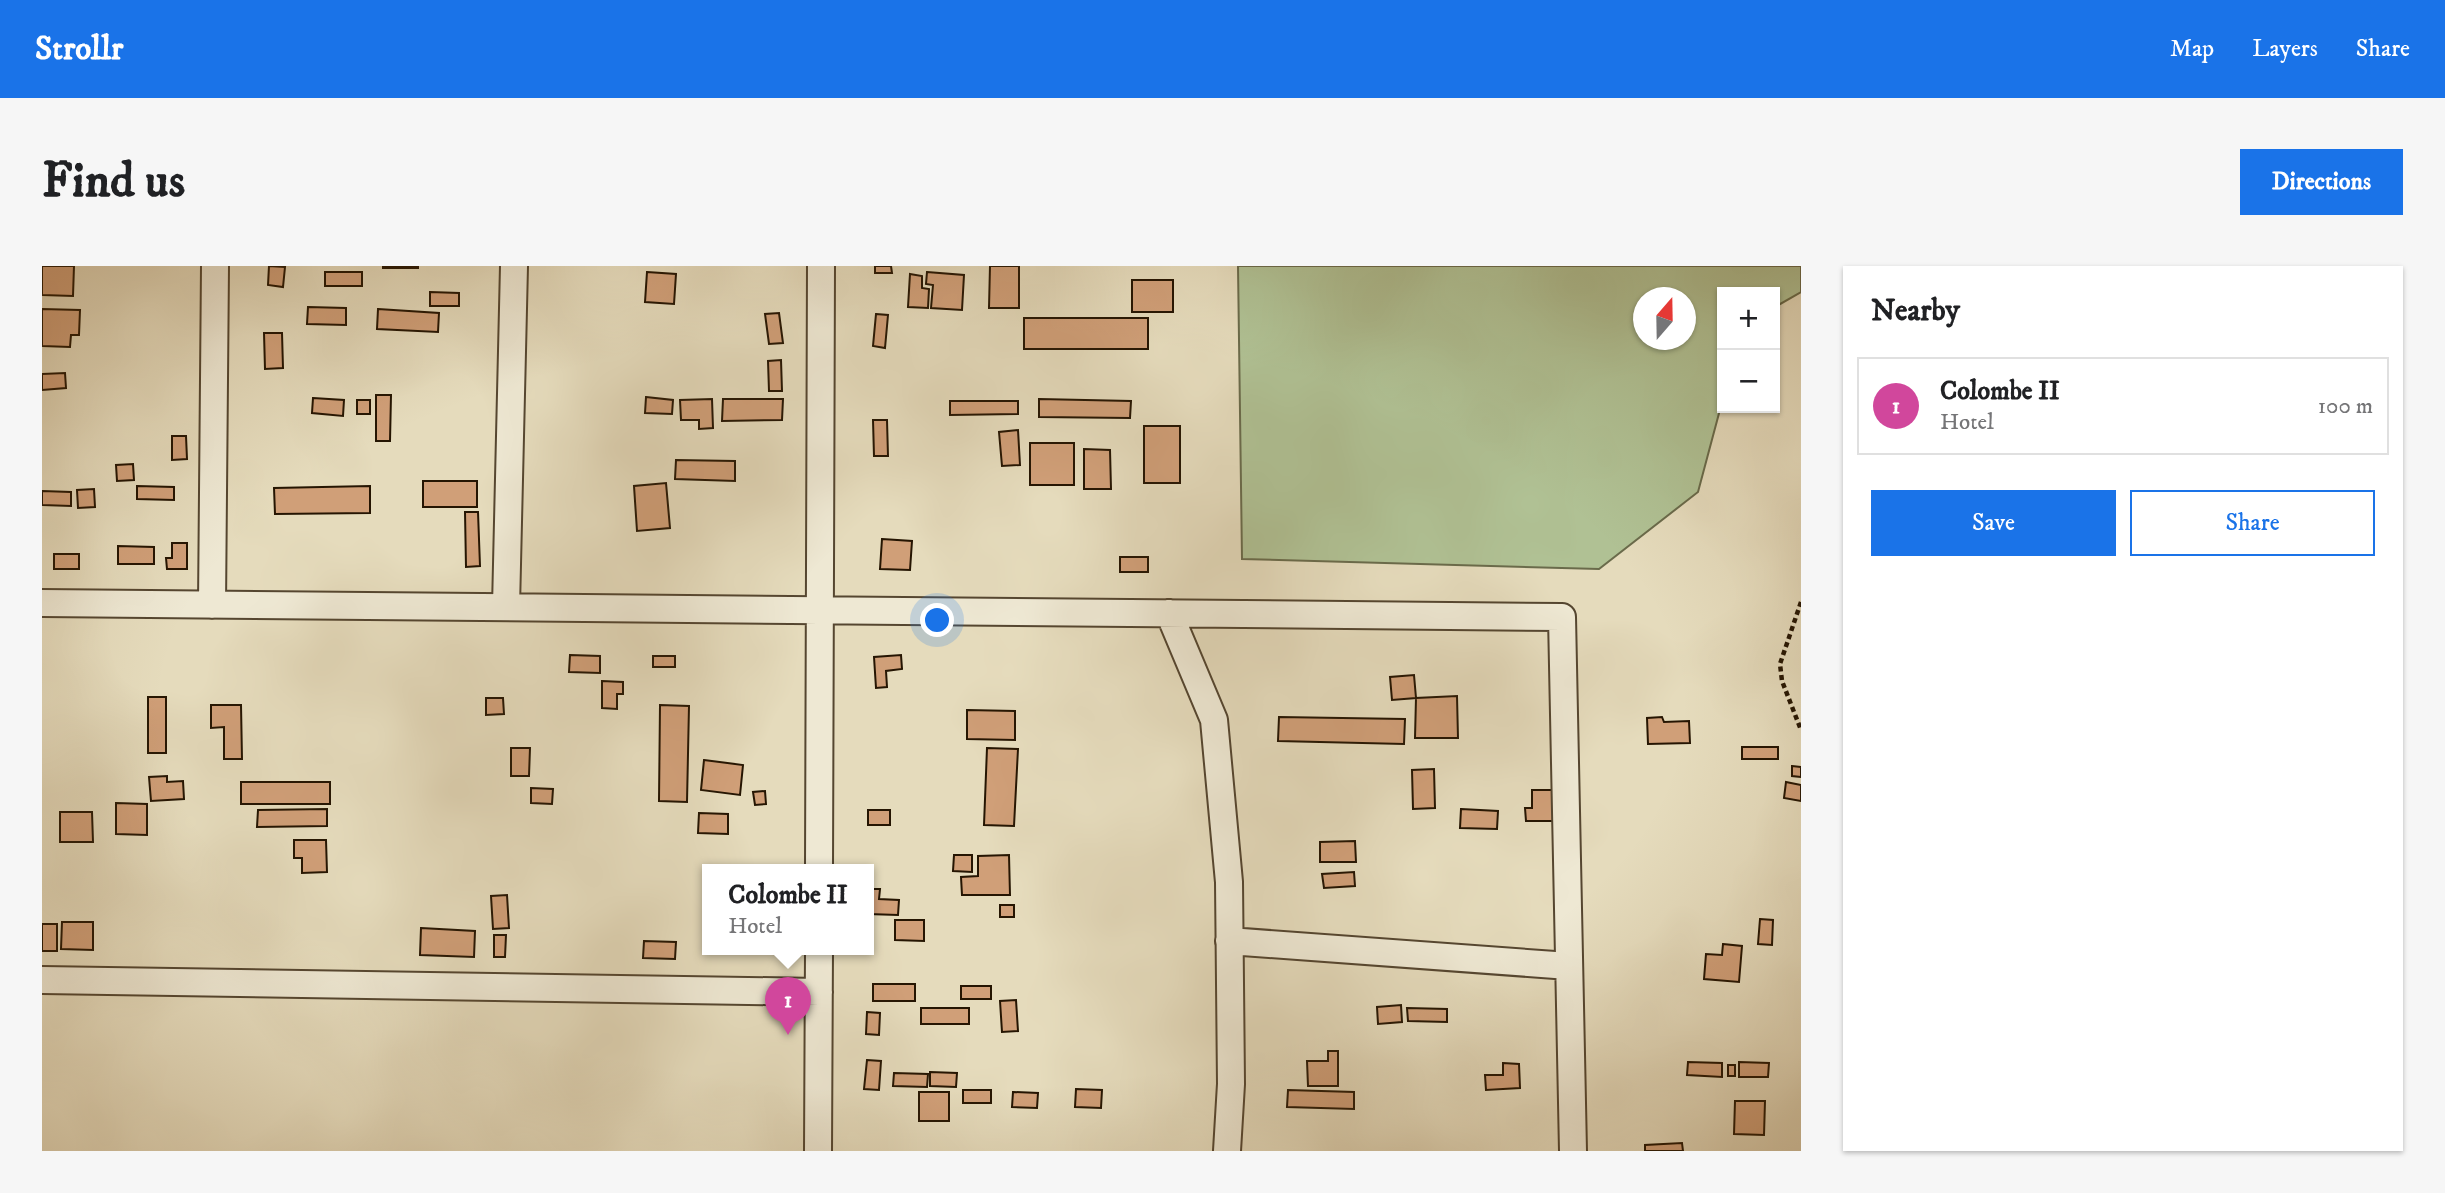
<!DOCTYPE html>
<html lang="en">
<head>
<meta charset="utf-8">
<style>
  body { margin:0; font-family:"IM FELL DW Pica",serif; background:#f6f6f6; color:#202124 }
  .controls { position:absolute; right:21px; top:21px; display:grid; overflow:hidden; border-radius:0px; box-shadow:0 2px 5px #0004 }
  .controls button { width:63px; height:63px; display:grid; place-items:center; padding:0; border:0; border-bottom:2px solid #e0e0e0; background:#fff; color:#202124; font:35px sans-serif }
  .compass { position:absolute; left:1591px; top:21px; width:63px; height:63px; border-radius:50%; background:#fff; box-shadow:0 2px 5px #0004; rotate:20deg }
  .you { position:absolute; left:896px; top:355px; width:24px; height:24px; margin:-18px; border:5px solid #fff; border-radius:50%; background:#1a73e8; box-shadow:0 0 0 10px #1a73e833 }
  .badge { display:grid; place-items:center; width:46px; height:46px; border-radius:50%; background:#1a73e8; color:#fff; font-size:23px; font-weight:700 }
  .pin { position:absolute; translate:-50% -58px; filter:drop-shadow(0 2px 4px #0008) }
  .pin::after { content:''; position:absolute; top:37px; width:24px; height:21px; background:inherit; clip-path:polygon(0 0,100% 0,50% 100%) }
  .popup { position:absolute; left:660px; top:598px; width:172px; height:91px; box-sizing:border-box; display:grid; place-content:center; border-radius:0px; background:#fff; filter:drop-shadow(0 2px 5px #0005); font-size:23px; white-space:nowrap; color:#757577 }
  .popup b { font-size:26px; color:#202124 }
  .popup::after { content:''; position:absolute; left:50%; top:100%; margin-left:-14px; border:14px solid transparent; border-top-color:#fff }
  .list { margin:0; padding:0; list-style:none }
  h2 { display:flex; justify-content:space-between; align-items:center; height:91px; margin:0; padding:0 28px; font-size:30px }
  h2 small { font-size:23px; font-weight:400; color:#757577 }
  .list li { display:grid; grid-template-columns:46px 1fr auto; gap:21px; align-items:center; box-sizing:border-box; height:98px; margin:0 14px 14px; padding:0 14px; border:2px solid #e0e0e0; border-radius:0px }
  .list b { display:block; font-size:26px; white-space:nowrap }
  .list p { margin:0; font-size:23px; white-space:nowrap; color:#757577 }
  .list em { font-size:23px; font-style:normal; color:#757577 }
  .actions { display:flex; gap:14px; padding:21px 28px }
  .actions a { flex:1; padding:16px 0; border:2px solid #1a73e8; border-radius:0px; text-align:center; font-size:24px; color:#1a73e8 }
  .actions .main { background:#1a73e8; color:#fff }
  .map { position:relative; flex:none; width:1759px; height:885px; overflow:hidden; border-radius:0px }
  header { display:flex; align-items:center; gap:42px; box-sizing:border-box; height:98px; padding:0 35px; background:#1a73e8; color:#fff }
  header strong { font-size:33px }
  nav { display:flex; gap:38px; margin-inline-start:auto; font-size:24px }
  .intro { display:flex; align-items:center; justify-content:space-between; box-sizing:border-box; height:168px; padding:0 42px }
  h1 { margin:0; font-size:49px }
  .button { padding:18px 32px; border-radius:0px; background:#1a73e8; color:#fff; font-size:24px; font-weight:700 }
  main { display:flex; gap:42px; padding:0 42px }
  aside { flex:1; background:#fff; border-radius:0px; box-shadow:0 2px 5px #0004 }
  .map>svg:first-child { display:block }
  .green { fill:#b0c194; stroke:#6a6b4b; stroke-width:2; fill-rule:evenodd }
  .building { fill:#d09f78; stroke:#251502; stroke-width:2 }
  .lines { fill:none; stroke-linecap:round; stroke-linejoin:round }
  .minor-casing { stroke:#554630; stroke-width:30 }
  .path { stroke:#251502; stroke-width:4.5; stroke-dasharray:5 3.5; stroke-linecap:butt }
  .minor { stroke:#eee8d3; stroke-width:26 }
</style>
</head>
<body>
<header>
<strong>Strollr</strong>
<nav><a>Map</a><a>Layers</a><a>Share</a></nav>
</header>
<div class="intro"><h1>Find us</h1><a class="button">Directions</a></div>
<main>
<div class="map">
<svg width="1759" height="885" viewBox="0 0 1759 885">
  <rect width="100%" height="100%" fill="#e5dbbc"/>
  <filter id="stains"><feTurbulence type="fractalNoise" baseFrequency=".00286" numOctaves="4"/><feColorMatrix values="0 0 0 0 .2 0 0 0 0 .09 0 0 0 0 .02 0 0 0 .5 -.17"/></filter>
  <radialGradient id="worn" r=".72"><stop offset=".6" stop-color="#630" stop-opacity="0"/><stop offset="1" stop-color="#630" stop-opacity=".3"/></radialGradient>
  <!-- green -->
  <path class="green" d="M1196 0H1759V26L1733 41V26H1680V136L1656 226 1557 303 1200 293ZM1602 32H1644V74H1602Z"/>
  <!-- building -->
  <path class="building" d="M0 0H32L31 30 0 29Z
    M227 0 243 1 241 21 226 19Z
    M341 0H376V2H341Z
    M833 0H849L850 7H833Z
    M948 0H977V42H947Z
    M283 6H320V20H283Z
    M605 6 634 8 632 38 603 36Z
    M885 6 922 9 920 44 889 42 891 19 884 18Z
    M868 8 880 10V22L887 23 886 42 866 41Z
    M1090 14H1131V46H1090Z
    M388 26 417 27V40H388Z
    M266 41 304 42V59L265 58Z
    M0 43 38 44 37 69H29L28 81 0 80Z
    M336 43 397 47 396 66 335 63Z
    M737 47 741 77 727 78 723 48Z
    M834 48 846 49 843 82 831 80Z
    M982 52H1106V83H982Z
    M222 67H240L241 102 223 103Z
    M739 94 740 125H727L726 95Z
    M23 107 24 122 0 124V108Z
    M334 129H349L348 175H334Z
    M604 131 631 134 630 148 603 147Z
    M271 132 302 134 301 150 270 147Z
    M670 133 671 162 657 163V154H639L638 134Z
    M681 133H741L740 154 680 155Z
    M997 133 1089 135 1088 152 997 151Z
    M315 134H328V148H315Z
    M908 135H976V148L908 149Z
    M831 154H845L846 190H832Z
    M1102 160H1138V217H1102Z
    M976 164 978 199 960 200 957 166Z
    M130 170H144L145 193 130 194Z
    M988 177H1032V219H988Z
    M1042 183 1068 184 1069 223H1042Z
    M634 194 693 195V215L633 213Z
    M91 198 92 214 75 215 74 199Z
    M381 215H435V241H381Z
    M624 217 628 262 595 265 592 220Z
    M95 220 132 221V234L95 233Z
    M328 220V247L233 248 232 222Z
    M52 223 53 241 36 242 35 224Z
    M0 225 29 226V240L0 239Z
    M423 246H436L438 300 424 301Z
    M840 273 870 275 868 304 838 303Z
    M130 277H145V303H125L124 292H130Z
    M76 280 112 281V298H76Z
    M12 288H37V303H12Z
    M1078 291H1106V306H1078Z
    M528 389 558 390V407L527 406Z
    M859 389 860 403 844 405 845 421 834 422 832 391Z
    M611 390H633V401H611Z
    M1372 409 1374 432 1350 434 1348 411Z
    M560 415 581 416V428H575V443L560 442Z
    M1415 430 1416 472H1373L1374 432Z
    M106 431H124V487H106Z
    M444 432H461L462 448 444 449Z
    M169 439H199L200 493H182V461L169 462Z
    M618 439 647 440 645 536 617 535Z
    M925 444 973 445V474L925 473Z
    M1237 451 1363 453 1362 478 1236 475Z
    M1620 451 1622 456 1647 455 1648 477 1606 478 1605 452Z
    M1700 481H1736V493H1700Z
    M469 482H488L487 510H469Z
    M945 482 976 483 972 560 942 559Z
    M662 494 701 499 698 529 659 524Z
    M1750 500 1759 501V511L1750 510Z
    M1392 503 1393 542 1371 543 1370 504Z
    M125 510V516L141 515 142 533 109 535 107 511Z
    M199 516H288V538H199Z
    M1744 516 1759 519V535L1742 532Z
    M489 522 511 523 510 538 489 537Z
    M1490 524H1511L1512 555H1484L1483 542H1490Z
    M723 525 724 538 713 539 711 526Z
    M74 537 105 538V569L74 568Z
    M285 543V560L215 561 216 544Z
    M1419 543 1456 545 1455 563 1418 562Z
    M826 544H848V559H826Z
    M18 546H50L51 576H18Z
    M657 547 686 548V568L656 567Z
    M252 574H284L285 606 260 607V592H252Z
    M1313 575 1314 596H1278V576Z
    M912 589H930V606L911 605Z
    M967 589 968 629H920L919 611 936 610V590Z
    M1312 606 1313 620 1282 622 1280 608Z
    M826 623H838L837 633 857 634 856 649 826 648Z
    M465 629 467 662 451 663 449 630Z
    M958 639H972V651H958Z
    M1718 653 1731 654 1730 679 1716 678Z
    M853 654H882V675L853 674Z
    M20 656H51V684L19 683Z
    M0 658H15V685H0Z
    M379 662 433 665 432 691 378 689Z
    M452 669H464L463 691H452Z
    M602 675 634 676 633 693 601 692Z
    M1681 678 1700 680 1697 716 1662 713 1664 688 1680 689Z
    M831 718H873V735H831Z
    M919 720H949V733H919Z
    M974 734 976 765 960 766 958 735Z
    M1359 739 1360 756 1336 758 1335 741Z
    M879 742H927V758H879Z
    M1365 742 1405 743V756L1366 755Z
    M825 746 838 747 837 769 824 768Z
    M1286 785H1296V820H1266L1265 795H1286Z
    M825 794 839 795 837 824 822 823Z
    M1646 796 1680 797V811L1645 809Z
    M1697 796 1727 797 1726 811H1697Z
    M1461 797 1477 798 1478 822 1444 824 1443 809H1461Z
    M1686 799H1693V810H1686Z
    M888 806 915 807 914 821 888 820Z
    M852 807 886 808 885 821 851 820Z
    M1034 823 1060 824 1059 842 1033 841Z
    M921 824H949V837H921Z
    M1246 824 1312 826V843L1245 841Z
    M877 826H907V855H877Z
    M971 826 996 827 995 842 970 841Z
    M1693 835H1723L1722 869 1692 868Z
    M1640 877 1641 885H1603V879Z"/>
  <g class="lines">
    <!-- minor casing -->
    <g class="minor-casing">
      <path id="minor" d="M0 337 1520 351 1531 885
        M170 339 173 0
        M464 341 472 0
        M1127 347 1172 454 1187 616 1189 818 1185 885
        M777 603 779 0
        M1187 675 1527 700
        M0 714 777 726
        M776 885 777 683"/>
    </g>
    <!-- path -->
    <path class="path" d="M1759 336 1738 398 1740 415 1759 464"/>
    <!-- minor -->
    <use href="#minor" class="minor"/>
  </g>
  <rect width="100%" height="100%" filter="url(#stains)"/>
  <rect width="100%" height="100%" fill="url(#worn)"/>
</svg>
<div class="controls">
<button>+</button>
<button>−</button>
</div>
<svg class="compass" viewBox="-18 -18 36 36"><path d="M0-13l5 13h-10z" fill="#e53935"/><path d="M0 13l5-13h-10z" fill="#757577"/></svg>
<div class="you"></div>
<div class="pin badge" style="left:746px;top:769px;background:#d1479c">1</div>
<div class="popup"><b>Colombe II</b>Hotel</div>
</div>
<aside>
<h2>Nearby<small></small></h2>
<ul class="list">
<li><span class="badge" style="background:#d1479c">1</span><div><b>Colombe II</b><p>Hotel</p></div><em>100 m</em></li>
</ul>
<div class="actions"><a class="main">Save</a><a>Share</a></div>
</aside>
</main>
</body>
</html>
